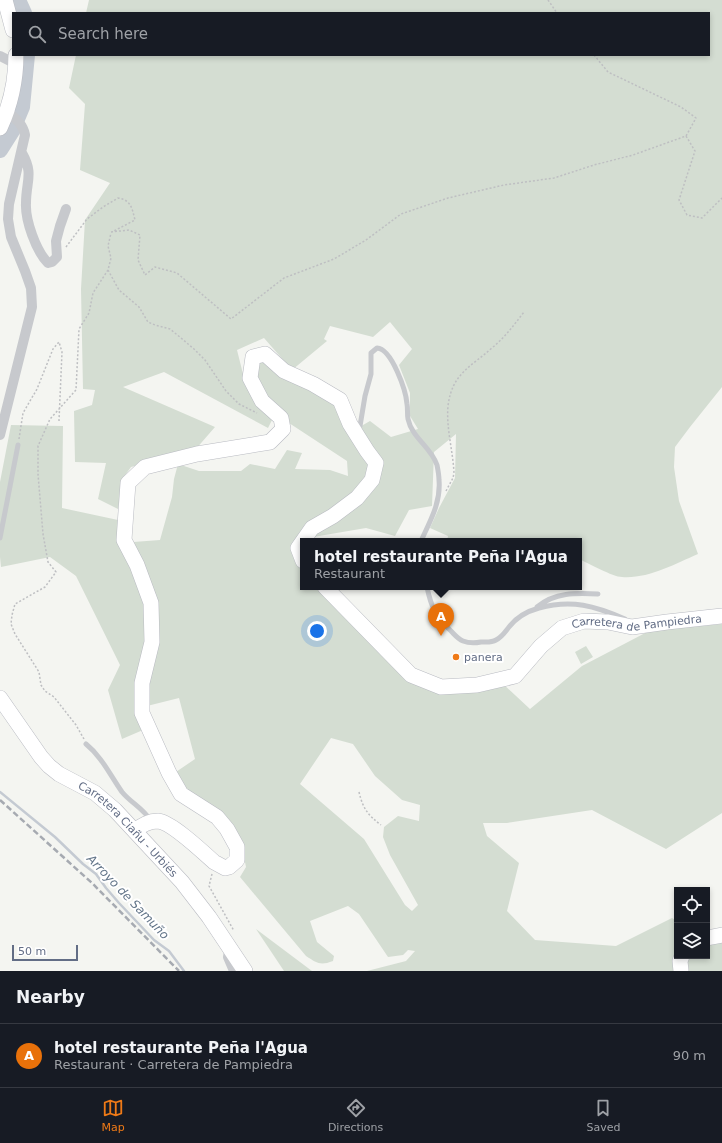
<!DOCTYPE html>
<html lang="en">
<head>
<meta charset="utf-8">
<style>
  body { margin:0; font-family:"DejaVu Sans",sans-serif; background:#20242c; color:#f1f3f6 }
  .controls { position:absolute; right:12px; bottom:12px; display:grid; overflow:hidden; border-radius:0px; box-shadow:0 2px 6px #0003 }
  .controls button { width:36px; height:36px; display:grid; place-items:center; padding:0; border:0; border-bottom:1px solid #363941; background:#171b24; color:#f1f3f6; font:20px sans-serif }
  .scale { position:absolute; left:12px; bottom:10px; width:66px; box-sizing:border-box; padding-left:4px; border:2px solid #626d85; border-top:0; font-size:11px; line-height:14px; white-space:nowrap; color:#626d85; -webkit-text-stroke:3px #fff; paint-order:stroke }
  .you { position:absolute; left:317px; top:631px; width:14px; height:14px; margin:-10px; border:3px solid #fff; border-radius:50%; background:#1a73e8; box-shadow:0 0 0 6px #1a73e833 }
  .badge { display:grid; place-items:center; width:26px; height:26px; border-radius:50%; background:#ef7a17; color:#fff; font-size:13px; font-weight:700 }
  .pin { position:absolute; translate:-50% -33px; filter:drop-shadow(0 1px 2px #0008) }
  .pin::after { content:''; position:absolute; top:21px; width:14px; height:12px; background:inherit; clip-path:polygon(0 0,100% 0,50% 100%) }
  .popup { position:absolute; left:300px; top:538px; width:282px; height:52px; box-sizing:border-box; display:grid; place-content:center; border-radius:0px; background:#171b24; filter:drop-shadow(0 1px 3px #0005); font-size:13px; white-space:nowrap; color:#9ea1a6 }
  .popup b { font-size:15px; color:#f1f3f6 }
  .popup::after { content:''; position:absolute; left:50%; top:100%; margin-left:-8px; border:8px solid transparent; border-top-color:#171b24 }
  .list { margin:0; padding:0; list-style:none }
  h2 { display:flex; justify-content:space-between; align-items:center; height:52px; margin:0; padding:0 16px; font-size:17px }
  h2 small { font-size:13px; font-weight:400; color:#9ea1a6 }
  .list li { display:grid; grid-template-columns:26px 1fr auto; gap:12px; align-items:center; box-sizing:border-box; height:64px; padding:0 16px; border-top:1px solid #363941 }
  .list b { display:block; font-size:15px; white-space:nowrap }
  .list p { margin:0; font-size:13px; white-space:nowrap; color:#9ea1a6 }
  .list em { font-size:13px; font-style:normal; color:#9ea1a6 }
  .icon { flex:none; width:22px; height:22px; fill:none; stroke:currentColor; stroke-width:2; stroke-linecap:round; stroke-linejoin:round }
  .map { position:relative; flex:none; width:722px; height:971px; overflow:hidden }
  .search { position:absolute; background:#171b24; box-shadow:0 2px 6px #0003; left:12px; right:12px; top:12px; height:44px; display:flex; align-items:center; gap:10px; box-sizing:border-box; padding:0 14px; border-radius:0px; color:#9ea1a6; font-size:15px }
  .sheet { height:116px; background:#171b24 }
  nav { display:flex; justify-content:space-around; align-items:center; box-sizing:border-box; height:56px; border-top:1px solid #363941; background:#171b24; font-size:11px; color:#9ea1a6 }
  nav a { display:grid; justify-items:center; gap:2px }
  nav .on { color:#ef7a17 }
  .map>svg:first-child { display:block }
  .green { fill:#d4ddd2; fill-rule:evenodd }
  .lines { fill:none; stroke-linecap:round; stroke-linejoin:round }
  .stream { stroke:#c4cad2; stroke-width:2.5 }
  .river { stroke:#c4cad2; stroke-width:16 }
  .secondary-casing { stroke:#b9bbc2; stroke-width:16 }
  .path { stroke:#bebfc2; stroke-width:1.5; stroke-dasharray:2 2; stroke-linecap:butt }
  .lane { stroke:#c7c9cd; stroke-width:5 }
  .street { stroke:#c7c9cd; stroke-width:10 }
  .secondary { stroke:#fff; stroke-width:15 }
  .rail { stroke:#a6aab1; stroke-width:2.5; stroke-dasharray:6 3; stroke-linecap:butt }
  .poi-dot { fill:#ef7a17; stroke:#fff; stroke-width:1.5 }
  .labels { text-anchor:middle; stroke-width:4; stroke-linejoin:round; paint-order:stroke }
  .street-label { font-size:11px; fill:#626d85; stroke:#fff }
  .poi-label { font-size:11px; fill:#626d85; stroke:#fff; text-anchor:start }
  .water-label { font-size:12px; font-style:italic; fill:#637589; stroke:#fff }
</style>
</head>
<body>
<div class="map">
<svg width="722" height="971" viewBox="0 0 722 971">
  <rect width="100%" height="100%" fill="#f4f5f1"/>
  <!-- green -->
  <path class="green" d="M89 0H722V387L690 427 675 447 674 467 679 501 698 554C675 564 648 579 622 577 613 577 588 563 579 559V541H447L448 536 430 528 439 508 455 478 456 434 434 452 432 506 409 510 395 536 366 528 313 537 298 563 303 571V587H318L409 678 502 683 530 709 582 666 649 631 722 624V813L666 849 592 810 507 823H483L487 836 519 863 507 911 535 940 616 946 672 918 677 921V956H707V933L722 940V971H367L406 961 415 951 408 950 403 955 388 957 359 914 348 906 310 921 317 942 334 956 333 961C320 966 317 963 306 956L240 877 246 867 242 847 184 791 173 774 195 759 179 698 139 708 143 730 122 739 108 690 120 665 76 576 50 557 1 567 0 557V482L11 425 63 426 62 508 118 520 120 543 160 540 172 497 174 479 178 464 199 471H241L250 464 275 469 287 450 302 453 295 469 330 470 348 476 347 461 289 423 268 411 257 380 256 360 264 359 337 403 349 433 370 421 391 437 418 429 410 416V393L399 365 412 349 390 322 373 337 330 326 324 339 327 341 292 370 264 338 237 350 246 386 272 420 268 428 164 372 123 387 215 427 195 450 131 467 123 478 118 509 98 499 106 463 75 462 74 411 92 405 95 390 83 389 81 289 85 220 110 183 80 170 85 104 69 88 76 55H709V13H86ZM331 738 353 744 375 776 402 800 420 805 419 821 398 816 384 827 383 837 390 855 418 905 412 911 405 905 364 839 300 784Z
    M586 646 593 657 581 664 575 652Z
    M256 929 312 971H284Z"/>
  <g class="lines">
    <!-- stream -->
    <path class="stream" d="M0 792 55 837 83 864 96 874 106 888 119 903 154 940 169 951 184 971"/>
    <!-- river -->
    <path class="river" d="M18 0 24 13
      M0 150 12 131 22 107 27 55"/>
    <!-- secondary casing -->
    <g class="secondary-casing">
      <g id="secondary">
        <path d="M5 0 13 30"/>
        <path d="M0 128C10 106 16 80 16 55"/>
        <path id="s1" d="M325 587 411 675 441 687 477 685 515 676 541 646 562 628 584 621 608 622 632 627 667 622 722 616"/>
        <path id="s2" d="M0 698 41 757 49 766 59 774 95 793 115 810 182 882 209 917 245 971"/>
        <path d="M135 831C141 825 150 821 158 821 171 822 203 852 214 862L225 868 229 867 237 860V847L227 829 217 817 181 794 169 773 142 713V683L152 642 151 603 137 565 124 540 128 483 145 467 197 454 270 442 283 429 281 418 262 401 250 378 253 357 265 354 284 371 313 384 340 400 350 424 367 451 376 463 372 480 357 498 333 516 312 528 298 548 303 561"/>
        <path d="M707 938 722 935"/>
        <path d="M681 971 680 961 682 956"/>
      </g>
    </g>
    <!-- path -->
    <path class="path" d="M548 0 557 13
      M594 55 608 72 681 107 696 118 686 136
      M111 232 129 230 140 235 138 260 145 275 155 267 177 273 231 319 284 278 334 259 366 240 401 214 448 198 504 185 554 178 594 165 633 155 686 136 695 151 679 200 687 215 702 218 722 198
      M66 247 87 219 103 207 118 198C131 200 132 208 135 220L112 232
      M108 270 119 290 139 307 148 322 155 325 170 329 181 338 194 349 205 360 226 391 239 404 257 413
      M19 439 23 413 37 389 53 349 59 342 62 352 59 421
      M446 491 453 478 454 473C453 451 446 428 448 406 452 373 471 367 493 347 505 337 514 325 524 312
      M84 739 76 725 54 697 45 691 41 685 39 672 15 634 11 624 12 615 15 604 45 587 56 572 48 562 43 534 38 474V446L50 419 76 390 79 329 89 313 93 293 108 270 111 258 108 246 111 233
      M359 792C363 809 368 815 381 825
      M212 874 209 886 234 931"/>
    <!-- lane -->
    <path class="lane" d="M355 431 360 426 365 396 371 374V353L377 348C392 349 406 391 407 404 408 409 407 414 408 419 412 438 431 447 437 465 438 470 439 476 439 480 441 503 430 521 421 541
      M0 538 18 445
      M427 587C431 607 436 617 451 631 455 635 458 639 463 641 468 643 476 643 481 642 486 642 491 643 496 640 502 637 505 632 509 627 516 618 528 611 539 608 572 599 595 606 625 619
      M537 607C555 592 576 593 598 594
      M86 744C102 757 110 775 122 792 131 803 143 808 151 821"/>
    <!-- street -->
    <path class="street" d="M0 56 16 64
      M22 153C34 174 26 181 26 203 25 220 36 251 48 263L52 262 57 257 56 241 60 226 66 209
      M0 435 32 307 31 288 25 271 11 237 8 219 9 204 25 135C23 124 15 118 7 111
      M229 951 228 957 234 971"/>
    <!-- secondary -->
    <use href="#secondary" class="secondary"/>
    <!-- rail -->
    <path class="rail" d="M0 800 92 883 179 971"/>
  </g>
  <!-- markers -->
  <circle class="poi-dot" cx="456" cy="657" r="4"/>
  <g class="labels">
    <!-- street labels -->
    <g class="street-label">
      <text dy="4" stroke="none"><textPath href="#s1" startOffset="374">Carretera de Pampiedra</textPath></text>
      <text dy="4" stroke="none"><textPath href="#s2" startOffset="186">Carretera Ciañu - Urbiés</textPath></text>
    </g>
    <!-- poi labels -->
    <g class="poi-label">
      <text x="464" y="661">panera</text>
    </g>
    <!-- water labels -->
    <g class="water-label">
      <text transform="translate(128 897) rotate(46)" y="4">Arroyo de Samuño</text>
    </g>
  </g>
</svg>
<div class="controls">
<button><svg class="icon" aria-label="locate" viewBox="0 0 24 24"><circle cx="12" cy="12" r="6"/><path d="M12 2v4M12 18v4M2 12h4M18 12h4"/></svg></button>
<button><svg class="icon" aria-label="layers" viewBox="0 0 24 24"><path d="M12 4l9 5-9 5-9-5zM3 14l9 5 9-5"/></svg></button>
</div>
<div class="scale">50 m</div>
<div class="you"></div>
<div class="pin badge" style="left:441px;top:636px;background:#e8710a">A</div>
<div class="popup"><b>hotel restaurante Peña l'Agua</b>Restaurant</div>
<div class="search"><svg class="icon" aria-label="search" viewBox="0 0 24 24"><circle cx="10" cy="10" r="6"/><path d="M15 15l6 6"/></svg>Search here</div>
</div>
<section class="sheet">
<h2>Nearby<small></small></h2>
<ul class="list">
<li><span class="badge" style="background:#e8710a">A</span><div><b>hotel restaurante Peña l'Agua</b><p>Restaurant · Carretera de Pampiedra</p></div><em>90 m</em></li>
</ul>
</section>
<nav>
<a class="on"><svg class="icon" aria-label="map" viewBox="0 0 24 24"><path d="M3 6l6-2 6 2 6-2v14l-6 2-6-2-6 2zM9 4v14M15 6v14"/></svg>Map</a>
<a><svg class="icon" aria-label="directions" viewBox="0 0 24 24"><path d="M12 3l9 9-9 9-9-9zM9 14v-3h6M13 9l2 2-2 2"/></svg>Directions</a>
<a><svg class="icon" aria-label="saved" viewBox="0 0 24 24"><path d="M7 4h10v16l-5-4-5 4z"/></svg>Saved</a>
</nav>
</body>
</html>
